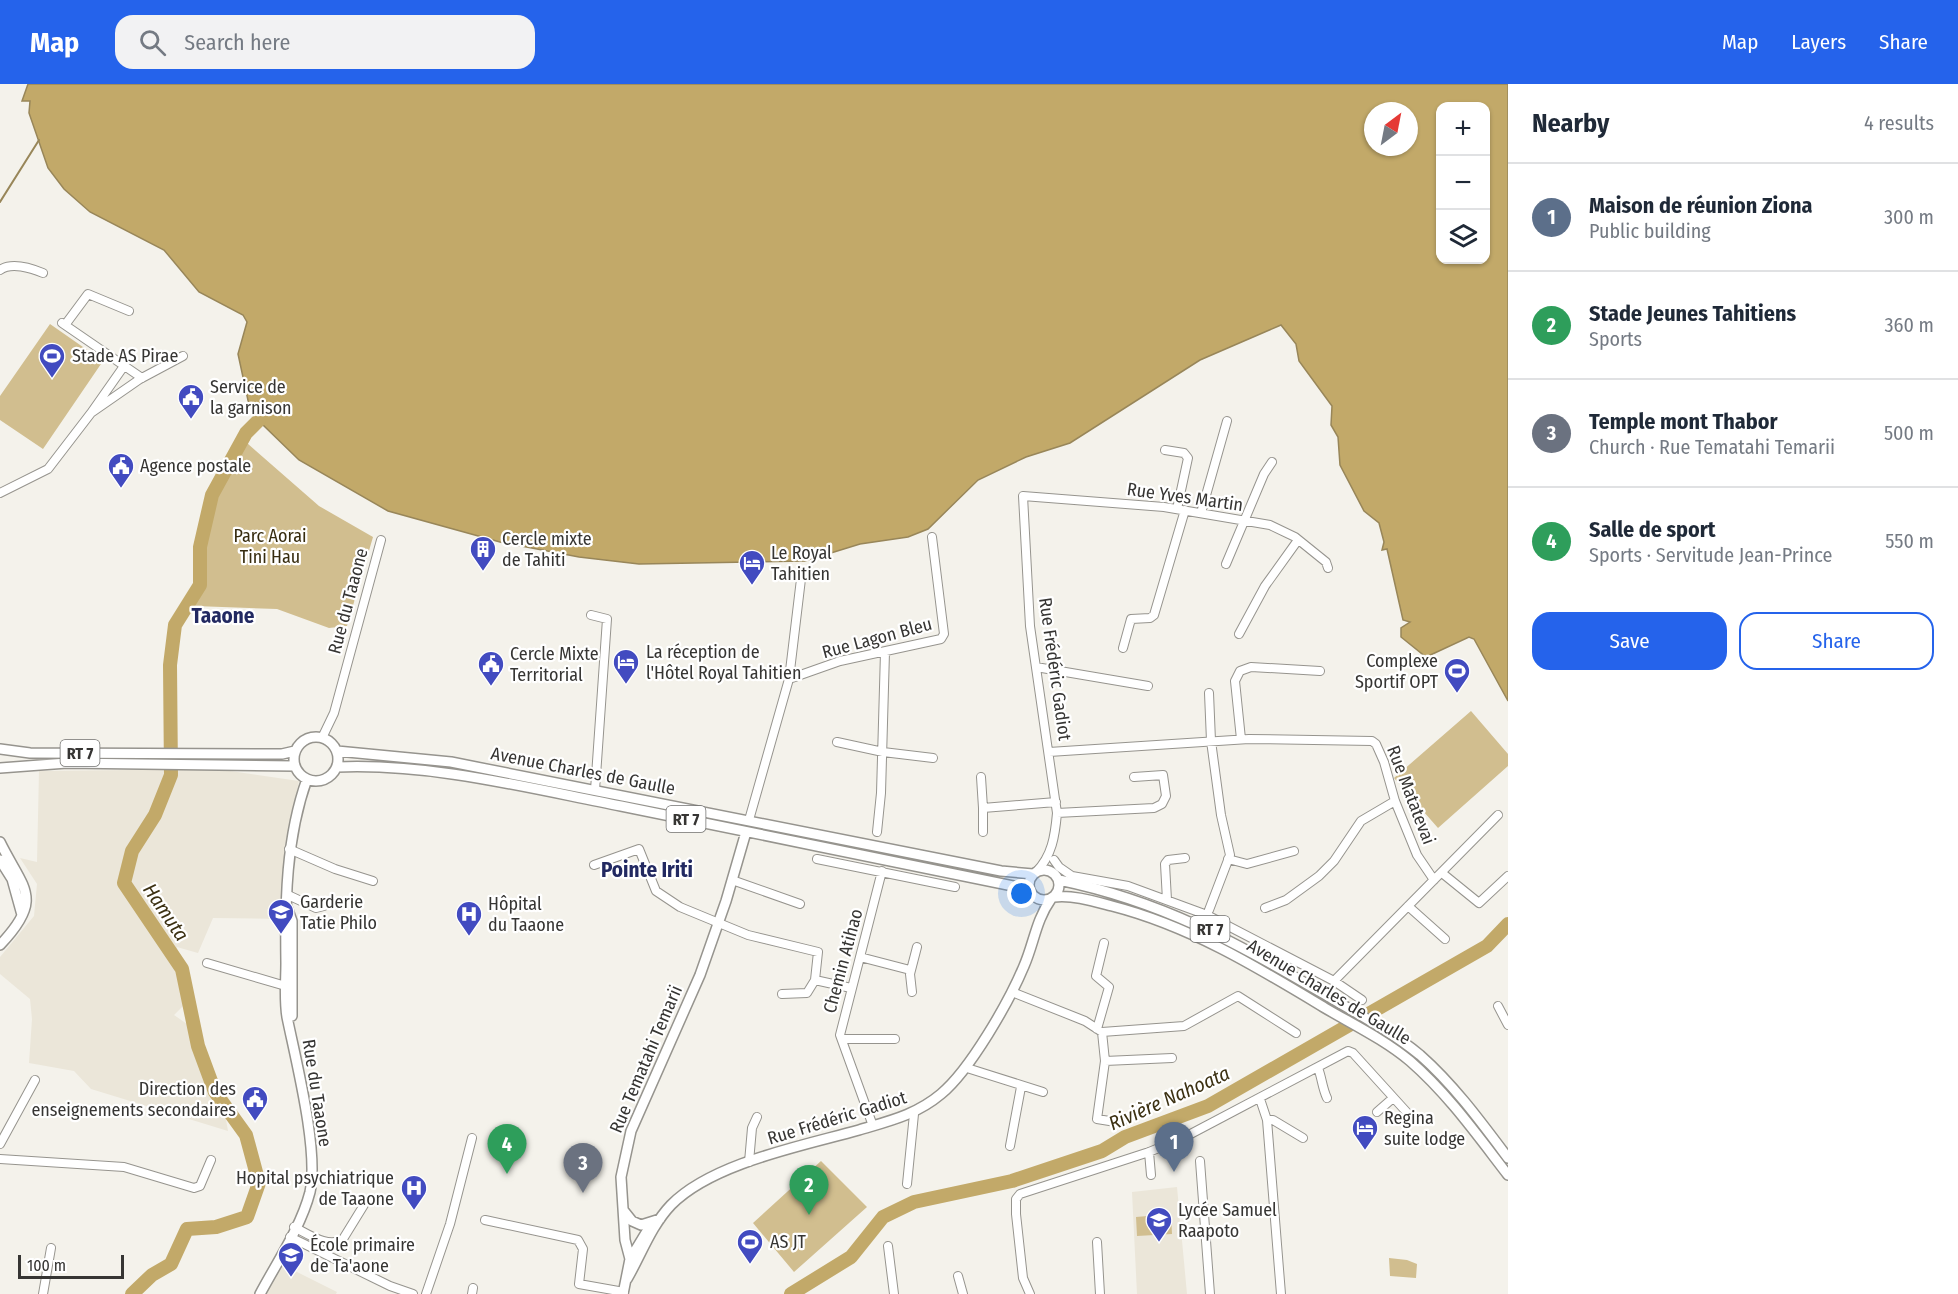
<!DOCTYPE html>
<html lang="en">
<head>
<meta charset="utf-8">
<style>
  body { margin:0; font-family:"Fira Sans Condensed",sans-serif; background:#f2f2f3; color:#1f2937 }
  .controls { position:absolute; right:18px; top:18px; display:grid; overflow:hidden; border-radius:12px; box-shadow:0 2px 4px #0004 }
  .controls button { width:54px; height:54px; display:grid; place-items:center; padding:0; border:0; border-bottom:2px solid #e0e1e3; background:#fff; color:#1f2937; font:30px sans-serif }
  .compass { position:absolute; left:1364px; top:18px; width:54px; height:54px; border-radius:50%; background:#fff; box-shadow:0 2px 4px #0004; rotate:32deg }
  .scale { position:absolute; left:18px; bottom:15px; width:106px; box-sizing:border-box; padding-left:6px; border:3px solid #363533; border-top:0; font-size:16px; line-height:21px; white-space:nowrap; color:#363533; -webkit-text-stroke:4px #fff; paint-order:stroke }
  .you { position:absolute; left:1022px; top:810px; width:21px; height:21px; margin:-15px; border:4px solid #fff; border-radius:50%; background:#1a73e8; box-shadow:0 0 0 9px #1a73e833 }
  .badge { display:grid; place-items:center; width:39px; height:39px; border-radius:50%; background:#2563eb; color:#fff; font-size:20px; font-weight:700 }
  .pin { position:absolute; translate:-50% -50px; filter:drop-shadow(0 2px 3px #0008) }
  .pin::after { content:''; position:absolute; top:32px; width:21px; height:18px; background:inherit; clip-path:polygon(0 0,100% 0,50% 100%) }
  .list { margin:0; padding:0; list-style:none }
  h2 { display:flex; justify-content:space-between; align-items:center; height:78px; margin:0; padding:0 24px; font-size:26px }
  h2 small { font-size:20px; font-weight:400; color:#747a83 }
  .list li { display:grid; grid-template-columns:39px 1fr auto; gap:18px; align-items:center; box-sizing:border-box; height:108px; padding:0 24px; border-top:2px solid #e0e1e3 }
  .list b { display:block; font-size:22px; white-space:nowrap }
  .list p { margin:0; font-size:20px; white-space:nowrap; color:#747a83 }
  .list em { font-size:20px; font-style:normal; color:#747a83 }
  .actions { display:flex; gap:12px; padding:18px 24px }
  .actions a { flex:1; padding:14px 0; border:2px solid #2563eb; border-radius:18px; text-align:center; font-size:21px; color:#2563eb }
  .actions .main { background:#2563eb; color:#fff }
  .icon { flex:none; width:33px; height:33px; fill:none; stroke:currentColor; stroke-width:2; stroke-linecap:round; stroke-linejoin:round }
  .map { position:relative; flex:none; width:1508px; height:1210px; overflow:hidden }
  header { display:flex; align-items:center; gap:36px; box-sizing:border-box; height:84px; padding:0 30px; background:#2563eb; color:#fff }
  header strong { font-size:28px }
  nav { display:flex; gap:33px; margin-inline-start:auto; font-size:21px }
  .search { width:420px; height:54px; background:#f2f2f3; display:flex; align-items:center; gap:15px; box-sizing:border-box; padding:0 21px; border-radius:18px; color:#747a83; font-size:22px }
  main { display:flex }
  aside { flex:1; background:#fff }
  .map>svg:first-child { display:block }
  .built { fill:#ebe6d9 }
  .green { fill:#d1be8f }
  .water { fill:#c2a969; stroke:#988659; stroke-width:1.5; fill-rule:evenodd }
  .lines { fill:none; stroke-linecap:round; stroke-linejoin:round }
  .stream { stroke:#988659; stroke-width:2 }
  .river { stroke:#c2a969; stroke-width:14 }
  .minor-casing { stroke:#96948e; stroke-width:10 }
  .major-casing { stroke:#96948e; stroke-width:12 }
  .minor { stroke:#fff; stroke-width:8 }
  .major { stroke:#fff; stroke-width:9 }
  .labels { text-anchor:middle; stroke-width:4.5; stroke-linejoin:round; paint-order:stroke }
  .shield { fill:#fff; stroke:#727270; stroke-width:1.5 }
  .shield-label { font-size:16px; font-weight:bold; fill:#363533 }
  .poi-label { font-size:18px; fill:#363533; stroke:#fff; text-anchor:start }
  .street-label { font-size:18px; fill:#363533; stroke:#fff }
  .park-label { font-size:18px; fill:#362b0e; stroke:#fff }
  .water-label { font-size:20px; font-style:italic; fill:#3c3113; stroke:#fff }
  .quarter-label { font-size:21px; font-weight:bold; fill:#222961; stroke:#fff }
</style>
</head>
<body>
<header>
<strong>Map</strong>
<div class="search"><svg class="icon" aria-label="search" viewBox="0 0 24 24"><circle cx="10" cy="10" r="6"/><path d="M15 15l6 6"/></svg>Search here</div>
<nav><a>Map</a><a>Layers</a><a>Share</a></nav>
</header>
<main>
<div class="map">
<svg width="1508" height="1210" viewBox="0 0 1508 1210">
  <rect width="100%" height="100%" fill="#f4f2eb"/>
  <!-- built -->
  <path class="built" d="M217 685 299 697 284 766 287 835 213 834 198 869 177 863 183 922 174 931 187 940 201 985 224 1024 228 1047 91 1005 74 987 29 979 32 935 30 915 0 890V873L34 832 37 800 20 774 37 778 39 687Z
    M1177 1103 1187 1210H1137L1132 1108Z
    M281 1180 337 1208 336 1210H264Z"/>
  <!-- green -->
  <path class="green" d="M50 240 103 277 43 365 0 336V312Z
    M247 359 319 422 373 453 347 542 329 544 277 525 195 522 218 400Z
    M1471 627 1508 670V682L1438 744 1394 694Z
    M821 1077 867 1123 794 1188 753 1139Z
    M1171 1130 1172 1150 1137 1152 1136 1133Z
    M1389 1174 1407 1176 1417 1180 1416 1194 1390 1192Z"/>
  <!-- water -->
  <path class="water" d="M28 0H1508V617L1474 555 1469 553 1426 573 1401 553V544L1410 538 1403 536 1387 465 1382 466 1384 458 1379 439 1364 427 1340 381 1338 353 1331 341 1332 322 1299 277 1296 260 1281 241 1200 276 1070 359 1026 373 978 396 928 445 908 453 860 460 805 477 639 480 579 473 500 458 388 427 299 376 262 340 249 321 238 270 247 238 243 231 199 208 164 166 90 128 64 105 48 84 29 29 30 17H22ZM1440 22H1486V176H1440ZM1373 27H1409V63H1373Z"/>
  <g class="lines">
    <!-- stream -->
    <path class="stream" d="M0 118 39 56"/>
    <!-- river -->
    <path class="river" d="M132 1210 152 1191 171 1180 187 1145 216 1143 247 1133 259 1099 246 1051 215 1008 198 962 182 885 124 799 132 767 155 731 171 691 170 581 175 541 200 501V463L212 411 246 349 259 336
      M791 1210 851 1173 883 1133 914 1118 1012 1097 1102 1067 1125 1053 1208 1022 1487 862 1508 840"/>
    <!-- minor casing -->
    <g class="minor-casing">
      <path id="minor" d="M0 186C11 178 31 184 43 189
        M62 239 142 294
        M65 241 88 210 129 227
        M91 329 124 282
        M1165 366 1184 369 1188 374 1177 425
        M0 409 48 385 91 329 140 295 183 272
        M1201 429 1227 337
        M1226 480 1264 390 1272 378
        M591 531 607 535 595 706
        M1239 550 1265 502 1298 456
        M1123 564 1131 535 1150 534 1154 531 1185 426
        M1036 583 1148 602
        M789 595 840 577 941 555 944 550 932 453
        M322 654 334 629 381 456
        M1241 655 1235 597 1240 587 1251 583 1320 587
        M837 658 883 668 933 674
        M1049 668 1249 655 1372 657 1376 660 1384 678 1395 717 1417 771 1434 796
        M981 693 983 724 1056 718
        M983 724V748
        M1057 729 1154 724 1162 720 1166 712 1163 691 1134 693
        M749 736 789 595 801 495
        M877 748 881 709 885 568
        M289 765 335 785 373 797
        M817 775 955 803
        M1228 775 1247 780 1294 767
        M1054 776 1059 783 1072 792 1128 802 1207 831 1334 897 1498 731
        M594 781 639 765 656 807 680 823 748 851 818 868 815 896
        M1036 788C1052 772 1055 752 1057 729L1030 542 1023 412 1164 423 1270 441 1295 453 1326 478 1328 484
        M1442 789 1479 819 1508 792
        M732 796 800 820
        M288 811 316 824 324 822
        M1167 816 1165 780 1168 776 1185 774
        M1408 822 1445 855
        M1265 824 1286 816 1319 792 1334 777 1361 737 1395 717
        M1209 826 1230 771 1221 731 1211 657 1209 609
        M860 873 910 886
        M207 879 289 903
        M1334 897 1362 916
        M912 908 910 890 917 863
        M1012 908 1085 937 1102 948 1184 942 1238 912 1296 949
        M782 910 807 909 815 896 851 904
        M1498 922 1508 941
        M1097 945 1109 903 1096 892 1104 859
        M1102 948 1105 977 1097 1035 1122 1039
        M843 955H895
        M1105 977 1172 974
        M967 984 1043 1008
        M1318 984C1322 994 1322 1003 1327 1014
        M1260 1015 1267 1036 1281 1210
        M1377 1028 1393 1014
        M1267 1036H1273L1303 1054
        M873 1042 840 951 882 787
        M0 1060 35 996
        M1010 1062 1021 1003
        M1149 1068 1151 1091
        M0 1075 124 1083 194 1104 200 1102 211 1076
        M1200 1077 1210 1210
        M749 1078 752 1044 757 1033
        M907 1100 914 1030
        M485 1136 578 1156 583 1165 579 1200 624 1208
        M294 1143C308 1150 329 1165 343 1155L367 1116
        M290 1153 390 1202 413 1210
        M1097 1158 1100 1210
        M888 1162 894 1210
        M958 1192 963 1210
        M43 1210 51 1164
        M426 1210 450 1140 472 1054
        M472 1210 473 1204
        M1030 1210 1023 1194 1016 1130V1115L1020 1110 1149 1068 1183 1054 1348 967 1353 969 1412 1034"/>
    </g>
    <!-- major casing -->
    <g class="major-casing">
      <path id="major" d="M294 675a22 22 0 1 1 44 0a22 22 0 1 1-44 0Z
        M0 665 30 669 282 670 295 667
        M337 667 451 678 1001 787 1033 790
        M337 683C432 679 528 704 621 722 752 748 882 776 1013 802L1031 809
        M0 684 67 679 295 682
        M0 758C23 805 45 814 0 861
        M0 776 12 795 22 831
        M1029 801a15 15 0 1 1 30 0a15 15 0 1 1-30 0Z
        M1059 796C1161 817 1236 858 1324 910 1356 929 1391 947 1420 971 1454 1001 1481 1038 1508 1074
        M1054 813C1074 811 1093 817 1112 822 1190 842 1257 883 1325 924 1354 941 1385 956 1410 977 1448 1010 1477 1051 1508 1091
        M287 823 292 837V932
        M624 1127 632 1137 641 1141 660 1135
        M630 1175 647 1147
        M627 1195C641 1171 651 1142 671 1121 712 1079 802 1062 859 1046 889 1037 916 1031 941 1010 970 986 1009 918 1024 882 1034 859 1036 836 1051 815
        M260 1210C277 1178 301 1143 310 1108 319 1067 296 977 287 933 284 915 286 896 286 879 285 817 286 754 307 695
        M623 1210 630 1175 625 1156 621 1093 631 1047 700 891 726 817 746 748"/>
    </g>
    <!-- minor -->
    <use href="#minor" class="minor"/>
    <!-- major -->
    <use href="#major" class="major"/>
  </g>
  <!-- icons -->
  <defs>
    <g id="stadium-pin" transform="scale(1.35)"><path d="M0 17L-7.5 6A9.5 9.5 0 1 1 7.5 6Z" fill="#424bc0" stroke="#fff"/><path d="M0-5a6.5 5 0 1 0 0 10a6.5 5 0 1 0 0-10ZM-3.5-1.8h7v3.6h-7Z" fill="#fff"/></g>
    <g id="civic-pin" transform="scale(1.35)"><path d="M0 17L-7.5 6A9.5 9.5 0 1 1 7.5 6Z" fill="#424bc0" stroke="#fff"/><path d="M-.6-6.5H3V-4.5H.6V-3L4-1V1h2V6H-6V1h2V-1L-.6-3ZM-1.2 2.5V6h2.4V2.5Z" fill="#fff"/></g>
    <g id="building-pin" transform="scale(1.35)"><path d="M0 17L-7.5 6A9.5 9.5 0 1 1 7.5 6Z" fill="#424bc0" stroke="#fff"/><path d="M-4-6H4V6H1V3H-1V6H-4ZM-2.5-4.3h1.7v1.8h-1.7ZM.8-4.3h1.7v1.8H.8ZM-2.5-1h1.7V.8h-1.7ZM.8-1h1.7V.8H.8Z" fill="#fff"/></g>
    <g id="hotel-pin" transform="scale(1.35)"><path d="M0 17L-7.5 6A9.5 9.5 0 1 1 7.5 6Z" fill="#424bc0" stroke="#fff"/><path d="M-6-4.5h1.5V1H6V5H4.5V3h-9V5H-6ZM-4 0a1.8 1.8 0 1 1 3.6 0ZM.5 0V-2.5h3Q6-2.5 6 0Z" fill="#fff"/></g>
    <g id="school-pin" transform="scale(1.35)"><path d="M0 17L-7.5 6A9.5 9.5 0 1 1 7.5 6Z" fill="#424bc0" stroke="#fff"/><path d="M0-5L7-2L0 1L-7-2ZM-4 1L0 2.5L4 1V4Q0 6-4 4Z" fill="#fff"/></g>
    <g id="hospital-pin" transform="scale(1.35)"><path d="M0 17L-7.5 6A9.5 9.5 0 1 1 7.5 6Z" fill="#424bc0" stroke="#fff"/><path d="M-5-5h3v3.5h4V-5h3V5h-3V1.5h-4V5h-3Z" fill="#fff"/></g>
  </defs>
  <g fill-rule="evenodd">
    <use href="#stadium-pin" x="52" y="272"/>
    <use href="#civic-pin" x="191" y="313"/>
    <use href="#civic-pin" x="121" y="382"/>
    <use href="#building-pin" x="483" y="465"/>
    <use href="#hotel-pin" x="752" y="479"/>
    <use href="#hotel-pin" x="626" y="578"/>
    <use href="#civic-pin" x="491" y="580"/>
    <use href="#stadium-pin" x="1457" y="587"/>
    <use href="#school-pin" x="281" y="828"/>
    <use href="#hospital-pin" x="469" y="830"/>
    <use href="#civic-pin" x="255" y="1015"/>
    <use href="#hotel-pin" x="1365" y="1044"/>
    <use href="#hospital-pin" x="414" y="1104"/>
    <use href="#school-pin" x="1159" y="1136"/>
    <use href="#stadium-pin" x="750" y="1158"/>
    <use href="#school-pin" x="291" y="1171"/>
  </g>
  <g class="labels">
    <!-- shield labels -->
    <g class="shield">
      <rect x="60.5" y="656" width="39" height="26" rx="4.5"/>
      <rect x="666.5" y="722" width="39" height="26" rx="4.5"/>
      <rect x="1190.5" y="832" width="39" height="26" rx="4.5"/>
    </g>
    <g class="shield-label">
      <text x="80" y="675">RT 7</text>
      <text x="686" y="741">RT 7</text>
      <text x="1210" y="851">RT 7</text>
    </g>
    <!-- poi labels -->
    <g class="poi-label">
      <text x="72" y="278">Stade AS Pirae</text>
      <text x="210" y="309">Service de<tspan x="210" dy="21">la garnison</tspan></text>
      <text x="140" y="388">Agence postale</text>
      <text x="502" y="461">Cercle mixte<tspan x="502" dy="21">de Tahiti</tspan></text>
      <text x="771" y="475">Le Royal<tspan x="771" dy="21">Tahitien</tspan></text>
      <text x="646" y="574">La réception de<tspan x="646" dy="21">l'Hôtel Royal Tahitien</tspan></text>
      <text x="510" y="576">Cercle Mixte<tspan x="510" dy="21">Territorial</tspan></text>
      <text x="1438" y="583" text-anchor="end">Complexe<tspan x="1438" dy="21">Sportif OPT</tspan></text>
      <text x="300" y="824">Garderie<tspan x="300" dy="21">Tatie Philo</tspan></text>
      <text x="488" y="826">Hôpital<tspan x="488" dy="21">du Taaone</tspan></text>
      <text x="236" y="1011" text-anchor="end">Direction des<tspan x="236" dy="21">enseignements secondaires</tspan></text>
      <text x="1384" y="1040">Regina<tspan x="1384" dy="21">suite lodge</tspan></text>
      <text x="394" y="1100" text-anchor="end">Hopital psychiatrique<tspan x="394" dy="21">de Taaone</tspan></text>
      <text x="1178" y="1132">Lycée Samuel<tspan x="1178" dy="21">Raapoto</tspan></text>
      <text x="770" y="1164">AS JT</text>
      <text x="310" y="1167">École primaire<tspan x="310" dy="21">de Ta'aone</tspan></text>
    </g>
    <!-- street labels -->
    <g class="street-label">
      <text transform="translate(1185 413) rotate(8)" y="6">Rue Yves Martin</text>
      <text transform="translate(348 517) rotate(-75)" y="6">Rue du Taaone</text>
      <text transform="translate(877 554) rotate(-15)" y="6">Rue Lagon Bleu</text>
      <text transform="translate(1055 585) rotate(82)" y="6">Rue Frédéric Gadiot</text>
      <text transform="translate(583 687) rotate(11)" y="6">Avenue Charles de Gaulle</text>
      <text transform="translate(1411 711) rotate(69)" y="6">Rue Matatevai</text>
      <text transform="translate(843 877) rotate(-75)" y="6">Chemin Atihao</text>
      <text transform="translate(1329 908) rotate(31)" y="6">Avenue Charles de Gaulle</text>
      <text transform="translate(646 975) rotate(-67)" y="6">Rue Tematahi Temarii</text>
      <text transform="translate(317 1009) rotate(81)" y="6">Rue du Taaone</text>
      <text transform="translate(837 1034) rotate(-17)" y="6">Rue Frédéric Gadiot</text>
    </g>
    <!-- park labels -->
    <g class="park-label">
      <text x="270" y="458">Parc Aorai<tspan x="270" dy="21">Tini Hau</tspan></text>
    </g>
    <!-- water labels -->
    <g class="water-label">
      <text transform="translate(166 828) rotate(56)" y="7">Hamuta</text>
      <text transform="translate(1169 1014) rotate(-24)" y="7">Rivière Nahoata</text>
    </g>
    <!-- quarter labels -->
    <g class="quarter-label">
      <text x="223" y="539">Taaone</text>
      <text x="647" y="793">Pointe Iriti</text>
    </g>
  </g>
</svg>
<div class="controls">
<button>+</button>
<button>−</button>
<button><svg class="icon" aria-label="layers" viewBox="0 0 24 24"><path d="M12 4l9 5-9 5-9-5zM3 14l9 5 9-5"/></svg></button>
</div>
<svg class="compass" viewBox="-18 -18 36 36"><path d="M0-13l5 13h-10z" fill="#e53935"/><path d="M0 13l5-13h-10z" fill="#747a83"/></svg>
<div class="scale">100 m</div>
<div class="you"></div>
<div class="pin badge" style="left:1174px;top:1088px;background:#5c6f8a">1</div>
<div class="pin badge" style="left:809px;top:1131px;background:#2e9e5b">2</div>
<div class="pin badge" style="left:583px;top:1109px;background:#6b7280">3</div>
<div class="pin badge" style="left:507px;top:1090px;background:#2e9e5b">4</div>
</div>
<aside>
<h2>Nearby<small>4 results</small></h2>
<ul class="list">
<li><span class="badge" style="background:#5c6f8a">1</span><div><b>Maison de réunion Ziona</b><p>Public building</p></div><em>300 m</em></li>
<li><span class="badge" style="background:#2e9e5b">2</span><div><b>Stade Jeunes Tahitiens</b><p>Sports</p></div><em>360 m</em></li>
<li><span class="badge" style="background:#6b7280">3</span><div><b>Temple mont Thabor</b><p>Church · Rue Tematahi Temarii</p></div><em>500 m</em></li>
<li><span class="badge" style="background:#2e9e5b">4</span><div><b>Salle de sport</b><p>Sports · Servitude Jean-Prince</p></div><em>550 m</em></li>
</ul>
<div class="actions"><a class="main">Save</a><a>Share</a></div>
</aside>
</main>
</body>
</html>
